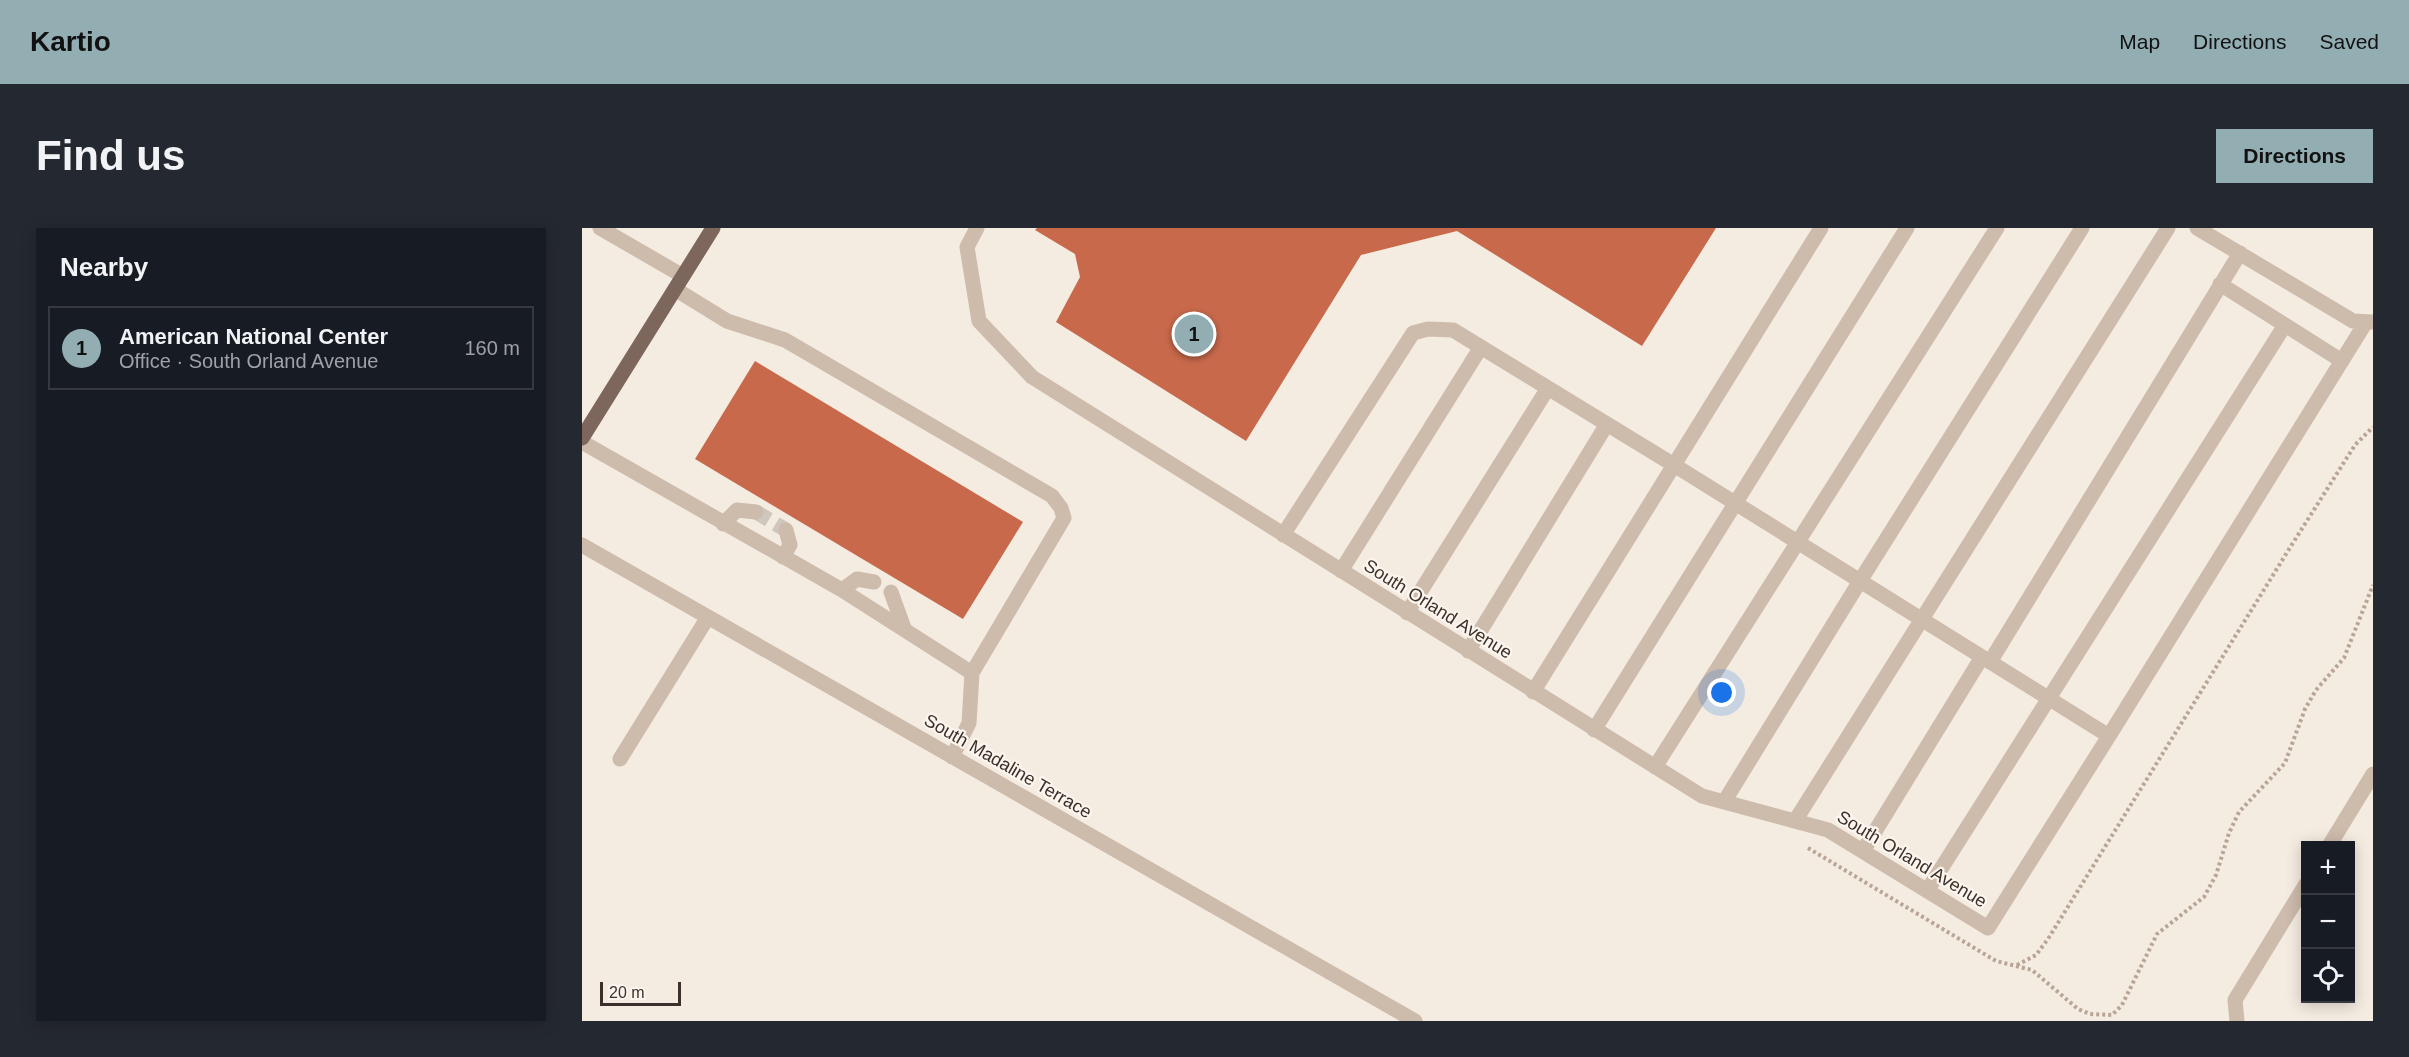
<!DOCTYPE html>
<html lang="en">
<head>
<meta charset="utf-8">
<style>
  body { margin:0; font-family:Arial,sans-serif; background:#242831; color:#f1f3f6 }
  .controls { position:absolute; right:18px; bottom:18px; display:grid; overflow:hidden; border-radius:0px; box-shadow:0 3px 15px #0003 }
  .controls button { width:54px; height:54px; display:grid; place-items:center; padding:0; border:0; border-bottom:2px solid #363941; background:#171b24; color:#f1f3f6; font:30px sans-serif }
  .scale { position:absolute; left:18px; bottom:15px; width:81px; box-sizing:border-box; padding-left:6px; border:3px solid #3b302b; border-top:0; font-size:16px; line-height:21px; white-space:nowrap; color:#3b302b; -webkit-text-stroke:4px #fbf5ee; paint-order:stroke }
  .you { position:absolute; left:1140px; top:465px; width:21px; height:21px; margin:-15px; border:4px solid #fff; border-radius:50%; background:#1a73e8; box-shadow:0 0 0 9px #1a73e833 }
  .badge { display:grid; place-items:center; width:39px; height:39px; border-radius:50%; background:#92aeb2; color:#111; font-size:20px; font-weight:700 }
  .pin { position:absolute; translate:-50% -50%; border:3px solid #fff; box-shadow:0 2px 6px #0006 }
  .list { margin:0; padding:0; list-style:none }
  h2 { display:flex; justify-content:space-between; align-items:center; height:78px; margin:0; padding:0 24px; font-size:26px }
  h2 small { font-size:20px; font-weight:400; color:#9ea1a6 }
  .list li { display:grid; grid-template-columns:39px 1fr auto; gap:18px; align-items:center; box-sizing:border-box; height:84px; margin:0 12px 12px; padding:0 12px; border:2px solid #363941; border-radius:0px }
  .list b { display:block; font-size:22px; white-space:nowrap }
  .list p { margin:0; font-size:20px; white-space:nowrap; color:#9ea1a6 }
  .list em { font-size:20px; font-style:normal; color:#9ea1a6 }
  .icon { flex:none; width:33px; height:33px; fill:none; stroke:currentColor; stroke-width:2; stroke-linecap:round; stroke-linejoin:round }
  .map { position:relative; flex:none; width:1791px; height:793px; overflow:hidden; border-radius:0px }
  header { display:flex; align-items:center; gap:36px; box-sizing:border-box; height:84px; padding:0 30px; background:#92aeb2; color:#111 }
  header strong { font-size:28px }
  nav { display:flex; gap:33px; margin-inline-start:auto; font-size:21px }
  .intro { display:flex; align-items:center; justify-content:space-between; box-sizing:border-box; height:144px; padding:0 36px }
  h1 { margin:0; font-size:42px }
  .button { padding:15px 27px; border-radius:0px; background:#92aeb2; color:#111; font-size:21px; font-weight:700 }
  main { display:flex; gap:36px; padding:0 36px }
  aside { flex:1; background:#171b24; border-radius:0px; box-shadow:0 3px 15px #0003 }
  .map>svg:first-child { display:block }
  .building { fill:#c8694b }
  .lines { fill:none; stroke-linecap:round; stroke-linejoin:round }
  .minor-tunnel { stroke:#cfc6bd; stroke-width:15; stroke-dasharray:15 8; stroke-linecap:butt }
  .path { stroke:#b9a596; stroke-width:4; stroke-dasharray:3 3; stroke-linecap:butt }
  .minor { stroke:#cdbbac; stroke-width:15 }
  .major { stroke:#7d675c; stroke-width:15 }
  .labels { text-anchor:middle; stroke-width:4.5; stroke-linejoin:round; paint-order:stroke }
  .street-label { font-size:18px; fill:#3b302b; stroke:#fbf5ee }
</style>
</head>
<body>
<header>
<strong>Kartio</strong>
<nav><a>Map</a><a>Directions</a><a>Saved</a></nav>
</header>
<div class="intro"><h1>Find us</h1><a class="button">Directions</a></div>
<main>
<aside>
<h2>Nearby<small></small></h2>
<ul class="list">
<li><span class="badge">1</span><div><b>American National Center</b><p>Office · South Orland Avenue</p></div><em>160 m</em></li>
</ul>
</aside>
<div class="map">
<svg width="1791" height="793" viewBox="0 0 1791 793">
  <rect width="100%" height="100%" fill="#f4ebe1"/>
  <!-- building -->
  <path class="building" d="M455 0H1134L1060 118 875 3 779 27 664 213 474 94 498 49 493 26 453 2Z
    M173 133 441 294 381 391 113 231Z"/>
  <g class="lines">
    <!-- minor-tunnel -->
    <path class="minor-tunnel" d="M174 284 204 302"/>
    <!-- path -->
    <path class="path" d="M1226 620 1414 733 1450 742 1496 781 1508 786 1530 787 1540 777 1575 706 1622 669 1634 647 1647 605 1657 584 1703 535 1723 481 1734 462 1762 430 1791 357
      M1435 737 1454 727 1466 711 1709 318 1773 217 1791 199"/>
    <!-- minor -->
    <path class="minor" d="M18 0 101 48
      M395 0 385 19 397 93 450 149 1120 568 1246 602 1406 700 1527 508 1092 237 951 464
      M1615 0 1771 93 1791 94
      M1638 56 1760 133
      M0 214 260 362 390 445 482 290 479 280 470 268 203 112 145 93 93 61
      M141 296 155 282 174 284
      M701 307 831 105 846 101 871 102 1092 237 1239 0
      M0 317 833 793
      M201 329 208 317 204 302
      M759 343 899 119
      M260 362 275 351 292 354
      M309 364 322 400
      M825 385 966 160
      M886 423 1025 196
      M1408 434 1658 25
      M1012 502 1325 0
      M1527 508 1784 94
      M370 529 387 495 390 445
      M38 531 126 389
      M1073 539 1415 0
      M1142 574 1278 353 1500 0
      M1213 593 1586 0
      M1747 618 1791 546
      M1281 623 1400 429
      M1345 663 1703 97
      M1655 793 1653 772 1724 656"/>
    <!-- major -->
    <path class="major" d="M0 210 131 0"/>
  </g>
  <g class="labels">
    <!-- street labels -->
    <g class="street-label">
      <text transform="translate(856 381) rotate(32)" y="6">South Orland Avenue</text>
      <text transform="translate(426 538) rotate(30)" y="6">South Madaline Terrace</text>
      <text transform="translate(1330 631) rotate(31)" y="6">South Orland Avenue</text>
    </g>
  </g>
</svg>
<div class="controls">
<button>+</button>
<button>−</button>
<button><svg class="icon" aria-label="locate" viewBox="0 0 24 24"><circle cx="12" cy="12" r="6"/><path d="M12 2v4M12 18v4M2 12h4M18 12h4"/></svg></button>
</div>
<div class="scale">20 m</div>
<div class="you"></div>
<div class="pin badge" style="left:612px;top:106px">1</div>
</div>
</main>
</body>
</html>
